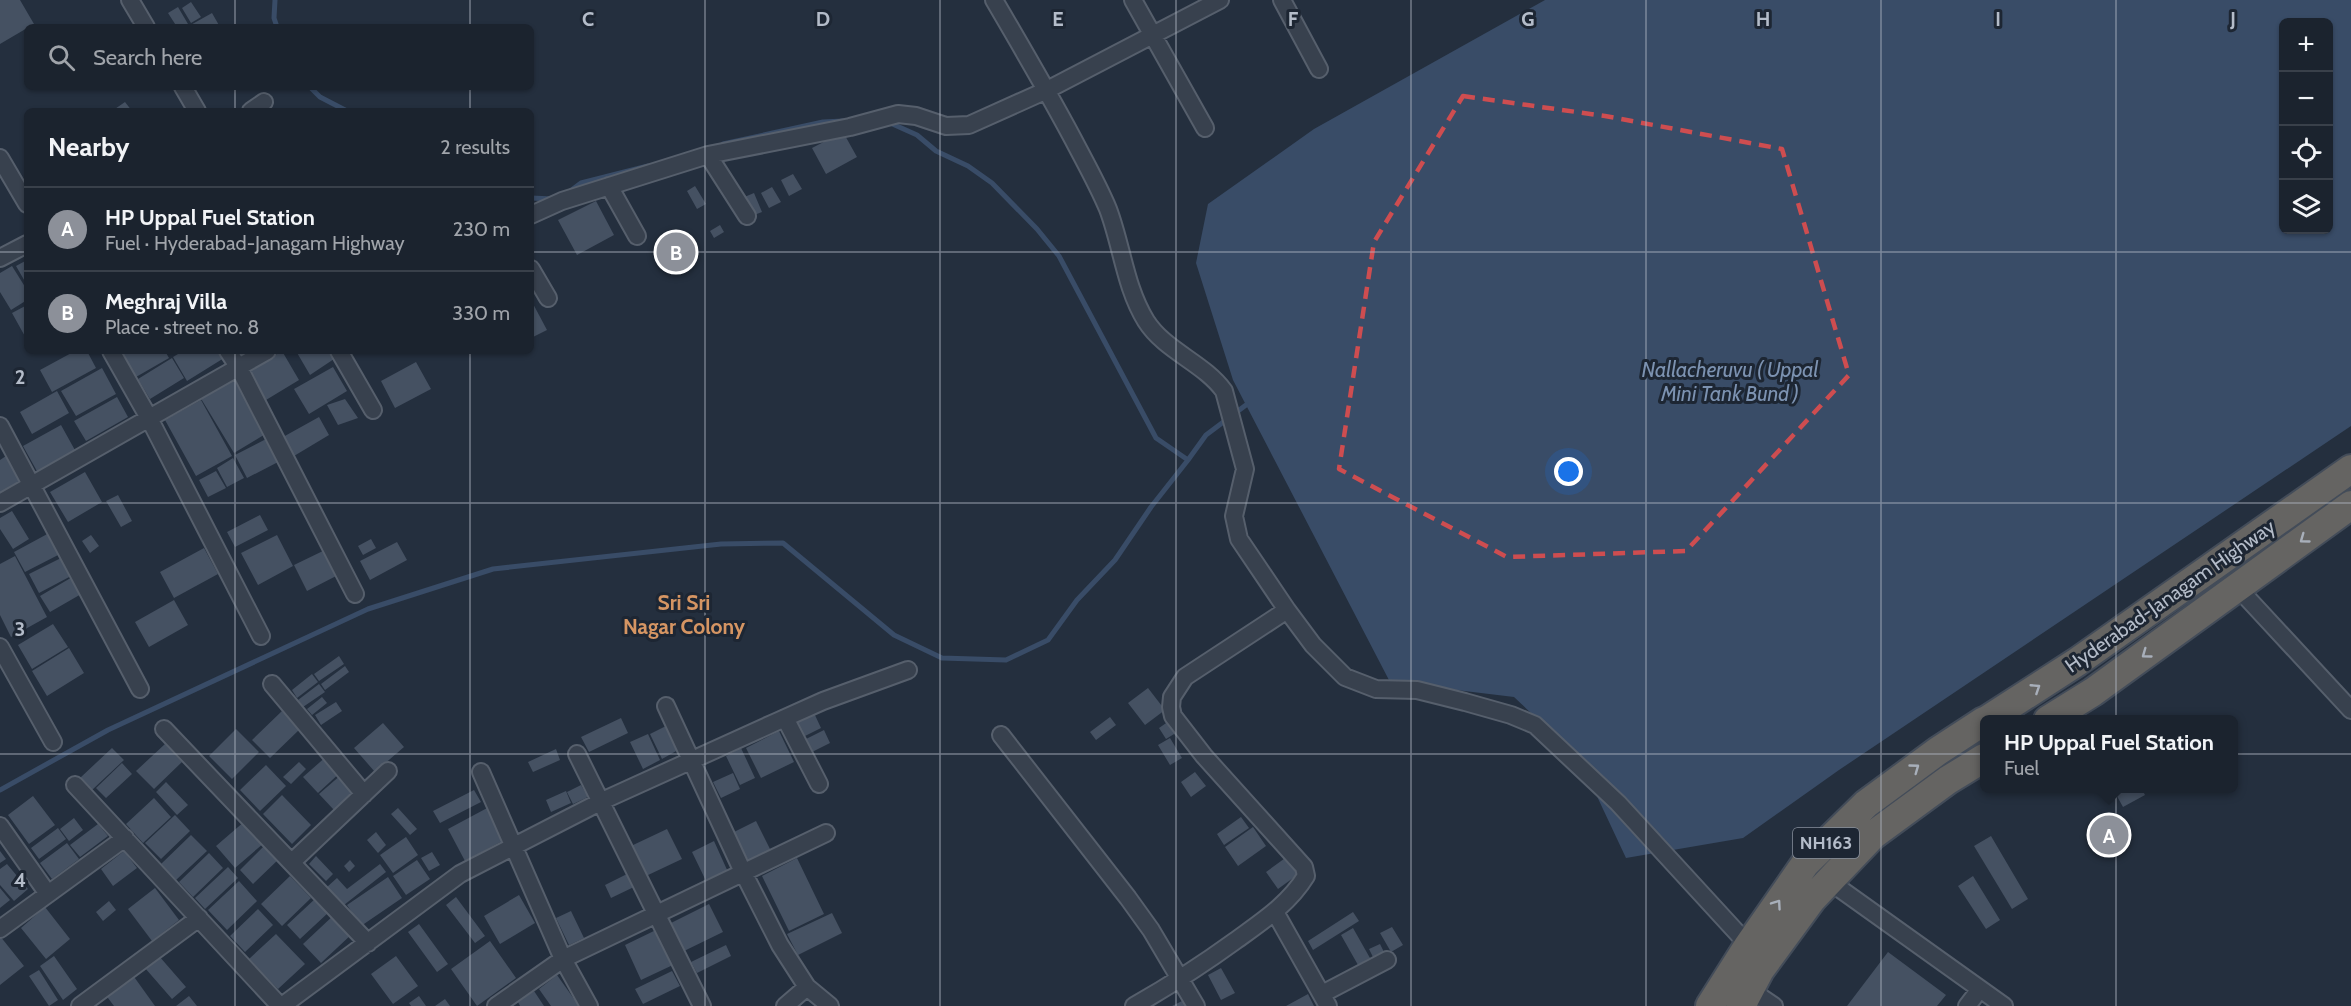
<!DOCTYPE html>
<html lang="en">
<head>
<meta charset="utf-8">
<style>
  body { margin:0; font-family:Cabin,sans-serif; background:#242b36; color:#f1f3f6 }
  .controls { position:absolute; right:18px; top:18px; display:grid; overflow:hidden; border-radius:9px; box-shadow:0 2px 4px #0004 }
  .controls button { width:54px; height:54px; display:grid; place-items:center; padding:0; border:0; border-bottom:2px solid #39404a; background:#1b232e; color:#f1f3f6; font:30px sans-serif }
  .you { position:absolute; left:1569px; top:472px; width:21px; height:21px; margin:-15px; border:4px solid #fff; border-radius:50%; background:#1a73e8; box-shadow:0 0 0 9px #1a73e833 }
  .badge { display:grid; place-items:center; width:39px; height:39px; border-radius:50%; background:#8c9099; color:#fff; font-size:20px; font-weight:700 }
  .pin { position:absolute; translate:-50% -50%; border:3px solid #fff; box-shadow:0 2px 6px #0006 }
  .popup { position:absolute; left:1980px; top:715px; width:258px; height:78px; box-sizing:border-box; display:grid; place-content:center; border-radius:9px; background:#1b232e; filter:drop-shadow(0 2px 4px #0005); font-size:20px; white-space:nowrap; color:#a0a4aa }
  .popup b { font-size:22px; color:#f1f3f6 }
  .popup::after { content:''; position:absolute; left:50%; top:100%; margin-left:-12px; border:12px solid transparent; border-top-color:#1b232e }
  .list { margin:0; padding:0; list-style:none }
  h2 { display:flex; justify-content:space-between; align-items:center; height:78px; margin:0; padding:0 24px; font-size:26px }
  h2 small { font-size:20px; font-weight:400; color:#a0a4aa }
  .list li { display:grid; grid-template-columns:39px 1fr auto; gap:18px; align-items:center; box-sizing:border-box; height:84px; padding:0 24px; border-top:2px solid #39404a }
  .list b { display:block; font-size:22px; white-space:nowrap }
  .list p { margin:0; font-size:20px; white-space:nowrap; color:#a0a4aa }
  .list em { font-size:20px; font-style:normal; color:#a0a4aa }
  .icon { flex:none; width:33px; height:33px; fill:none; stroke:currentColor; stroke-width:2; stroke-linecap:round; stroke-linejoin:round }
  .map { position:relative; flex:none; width:2351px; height:1006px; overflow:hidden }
  .search { position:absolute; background:#1b232e; box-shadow:0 2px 4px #0004; left:24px; top:24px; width:510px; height:66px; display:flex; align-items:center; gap:15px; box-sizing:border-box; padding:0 21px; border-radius:9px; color:#a0a4aa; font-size:22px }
  .panel { position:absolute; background:#1b232e; box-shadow:0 2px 4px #0004; left:24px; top:108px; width:510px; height:246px; border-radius:9px }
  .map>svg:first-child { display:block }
  .water { fill:#394c67; fill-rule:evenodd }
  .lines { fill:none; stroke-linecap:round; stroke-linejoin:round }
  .stream { stroke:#394c67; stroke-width:5 }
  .building { fill:#455162 }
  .minor-casing { stroke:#565f6c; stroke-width:20 }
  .trunk-casing { stroke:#434c59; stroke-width:32 }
  .minor { stroke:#38414e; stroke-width:16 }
  .trunk { stroke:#656462; stroke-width:28 }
  .oneway { stroke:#a8afba }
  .marked { fill:none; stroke:#ce4d50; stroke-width:4.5; stroke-dasharray:12 8; stroke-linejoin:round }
  .grid { fill:none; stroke:#b4bcc9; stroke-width:1.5; stroke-opacity:0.55 }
  .labels { text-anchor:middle; stroke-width:6; stroke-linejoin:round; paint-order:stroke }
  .shield { fill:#1d2633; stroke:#878f9c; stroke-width:1.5 }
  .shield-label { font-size:18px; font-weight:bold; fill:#b4bcc9 }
  .street-label { font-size:20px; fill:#b4bcc9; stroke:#1d2633 }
  .water-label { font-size:21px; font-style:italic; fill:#7c92b1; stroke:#1d2633 }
  .neighbourhood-label { font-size:21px; font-weight:bold; fill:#d59563; stroke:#1d2633 }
  .grid-label { font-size:20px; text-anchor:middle; font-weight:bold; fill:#b4bcc9; stroke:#1d2633; stroke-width:6; stroke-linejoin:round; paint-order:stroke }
</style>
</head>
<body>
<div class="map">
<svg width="2351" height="1006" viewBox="0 0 2351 1006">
  <rect width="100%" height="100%" fill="#242f3e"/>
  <!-- water -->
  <path class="water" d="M1545 0H2351V426L1839 770 1743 838 1626 858 1579 758 1514 697 1390 682 1233 380 1196 263 1208 204 1314 129ZM2284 22H2328V230H2284Z"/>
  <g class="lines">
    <!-- stream -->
    <path class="stream" d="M275 0 274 18 277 27
      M310 87 320 97 347 111
      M888 122 917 135 936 151 968 166 992 183 1037 229 1059 256 1156 438 1188 460 1206 435 1246 405
      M723 144 823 122 843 121
      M569 192 581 183 648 166
      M531 198 553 199
      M0 790 108 730 368 609 493 569 721 544 783 543 894 635 942 658 1006 660 1048 640 1077 600 1115 560 1151 507 1188 460"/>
  </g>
  <!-- building -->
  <path class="building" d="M0 0H20L34 24 0 44Z
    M191 2 201 17 191 23 182 8Z
    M178 7 188 24 183 27H177L168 13Z
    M212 13 220 27H187Z
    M125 102 132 111H112Z
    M843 132 857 157 826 174 812 148Z
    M793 174 802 189 789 196 781 180Z
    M695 186 706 204 697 209 687 191Z
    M772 187 781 202 769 208 761 193Z
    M754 193 762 212 749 217 742 198Z
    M596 201 614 235 577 255 558 220Z
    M720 225 724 232 714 238 710 231Z
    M678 243 684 257 674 261 668 247Z
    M27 260V285L16 266Z
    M12 266 27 290V300L11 310 0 292V273Z
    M531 300 547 330 531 338Z
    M27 305V340L12 313Z
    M75 351H87L96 368 52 392 40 370Z
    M127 351H165L169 358 136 377 123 353Z
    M183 351H220L224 358 187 381 173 357Z
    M282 351 299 380 266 400 248 372Z
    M296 351H329L334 359 310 375Z
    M172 358 184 378 150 399 138 379Z
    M416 362 431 389 395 408 381 381Z
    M333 367 347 391 309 414 294 389Z
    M102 368 116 394 76 416 61 391Z
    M234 377 267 433 234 453 200 397Z
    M57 391 69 413 32 434 20 412Z
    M117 397 128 417 86 441 74 421Z
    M345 399 358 418 338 425 327 405Z
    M201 400 232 456 196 476 165 420Z
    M319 417 329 435 294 456 283 437Z
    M61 425 76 452 38 473 23 446Z
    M268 438 280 461 247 478 235 455Z
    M6 456 21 481 0 493V460Z
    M233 458 244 478 227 487 217 468Z
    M216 471 226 488 208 497 199 480Z
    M85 472 102 502 68 522 50 492Z
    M118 495 132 521 121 527 106 501Z
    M12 511 29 539 13 549 0 529V518Z
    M260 515 268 530 235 547 227 532Z
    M51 532 62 553 25 572 14 552Z
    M91 535 99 546 90 553 82 541Z
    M277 535 293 566 258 585 241 553Z
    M371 539 376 548 363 555 358 546Z
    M397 542 407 560 370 580 360 561Z
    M204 548 218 574 174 598 160 572Z
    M327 549 340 574 307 591 294 565Z
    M15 556 47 617 11 637 0 615V564Z
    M63 557 73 575 39 593 29 574Z
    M74 576 83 593 50 612 40 596Z
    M174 600 188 625 149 647 135 622Z
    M53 624 68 647 32 669 18 645Z
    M69 648 84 673 47 696 32 671Z
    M339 656 344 664 319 681 314 674Z
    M345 666 349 672 325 690 321 684Z
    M312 674 318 682 297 698 292 690Z
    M319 684 325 692 303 707 298 700Z
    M1148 688 1165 710 1145 725 1128 703Z
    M322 697 327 703 312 715 307 709Z
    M336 702 342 711 321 725 315 715Z
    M282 711 300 729 270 758 252 740Z
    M814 713 821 728 803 737 796 723Z
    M1110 717 1116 725 1096 740 1090 732Z
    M621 718 628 733 589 752 581 737Z
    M1172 719 1179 731 1166 739 1159 728Z
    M383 723 404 747 375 772 354 748Z
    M666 726 678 750 662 759 650 734Z
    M236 729 259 752 232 779 209 756Z
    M824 730 830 743 810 753 804 740Z
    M779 731 794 762 761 778 746 748Z
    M648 734 660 760 643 769 630 742Z
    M1170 738 1182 758 1170 765 1158 745Z
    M165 744 182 762 154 789 136 771Z
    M112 748 124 760 92 790 80 778Z
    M741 748 755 778 740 785 726 756Z
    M556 749 560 760 533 772 528 762Z
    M328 755 342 771 318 793 303 777Z
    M299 762 306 769 291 784 283 777Z
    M122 763 132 774 106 798 96 788Z
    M266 765 286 786 260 811 240 790Z
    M1195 772 1206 786 1191 797 1181 782Z
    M733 773 740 789 721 798 713 782Z
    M342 774 356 791 334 810 319 794Z
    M166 782 188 805 177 815 156 792Z
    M581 785 588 797 573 804 567 792Z
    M2113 789H2142L2145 795 2123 807Z
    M474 790 481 802 440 823 433 811Z
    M566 791 571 803 551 812 546 800Z
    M282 795 311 825 292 844 263 814Z
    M33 796 55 825 29 844 8 815Z
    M154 798 171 817 143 843 126 824Z
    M489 807 506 839 465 861 448 829Z
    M398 808 417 829 410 835 391 814Z
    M175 815 190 831 161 859 145 843Z
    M1241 817 1249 828 1224 845 1217 834Z
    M74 818 83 830 69 841 60 829Z
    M245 821 264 843 235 868 216 846Z
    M756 821 771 851 749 862 734 832Z
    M98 824 108 836 80 857 70 845Z
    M1253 827 1266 846 1238 866 1225 847Z
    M58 828 66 839 39 859 31 848Z
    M667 829 682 859 646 876 631 846Z
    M376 832 386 845 378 853 367 840Z
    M191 835 207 851 176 880 161 864Z
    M1991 836 2028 899 2012 909 1974 846Z
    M406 837 418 855 393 873 380 855Z
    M714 841 728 872 707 883 692 852Z
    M67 843 79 859 52 879 40 863Z
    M267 843 280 858 253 884 240 870Z
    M0 851 6 859 0 863Z
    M124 851 137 868 113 886 101 869Z
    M432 852 440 865 429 871 421 858Z
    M209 853 223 868 193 897 179 882Z
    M316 856 333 874 326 881 309 864Z
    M1288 856 1300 873 1278 889 1266 872Z
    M797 858 824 914 789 931 762 876Z
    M350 860 355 866 349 872 344 866Z
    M417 860 430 879 406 895 393 876Z
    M7 864 28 889 14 901 0 885V869Z
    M380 864 386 872 344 905 327 887 337 878 347 889Z
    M228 867 238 878 205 909 195 898Z
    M629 873 636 886 611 898 605 885Z
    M290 876 311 898 282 926 261 904Z
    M1973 876 2000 920 1986 929 1958 886Z
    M388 877 402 898 361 926 347 905Z
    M239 881 257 901 227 930 208 910Z
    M0 888 10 900 0 908Z
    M155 888 179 920 152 941 128 909Z
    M519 895 535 923 500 944 484 916Z
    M456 897 485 936 475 943 446 905Z
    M316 898 329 912 300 939 287 925Z
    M109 901 116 910 103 921 96 912Z
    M709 904 723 932 682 952 669 924Z
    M45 907 70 939 46 959 21 928Z
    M258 909 273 925 245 952 230 936Z
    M571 911 584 938 569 945 556 918Z
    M1353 912 1359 921 1313 950 1308 941Z
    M832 913 842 933 798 955 787 934Z
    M335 914 353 933 321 963 303 944Z
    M419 924 448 964 437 972 408 932Z
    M1392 927 1403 945 1391 952 1380 933Z
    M1353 928 1370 958 1358 965 1341 935Z
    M658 929 675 964 641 980 625 945Z
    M276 934 305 964 278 989 249 959Z
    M0 936 24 966 0 985Z
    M490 941 516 978 477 1006 451 969Z
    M1380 944 1385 954 1374 959 1369 949Z
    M726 945 731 956 697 973 691 962Z
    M1888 952 1946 995 1937 1006H1847Z
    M54 956 77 989 63 1000 40 966Z
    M159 956 186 987 172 999 145 968Z
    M396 956 418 986 393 1004 371 974Z
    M1221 968 1235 993 1221 1000 1208 975Z
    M39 970 58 1000 49 1006 29 976Z
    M672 971 680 986 643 1004 635 989Z
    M132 974 155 1006H114L105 994Z
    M557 975 579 1006H551L539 989Z
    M534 991 544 1006H520L518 1002Z
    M1308 994 1314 1006H1286Z
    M189 996 197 1006H176Z
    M419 996 426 1006H411L409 1003Z
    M445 999 450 1006H435Z
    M1184 1000 1187 1006H1172Z"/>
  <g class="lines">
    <!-- minor casing -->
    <g class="minor-casing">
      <path id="minor" d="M130 0 146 27
        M994 0C1021 46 1048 92 1073 139 1085 162 1098 185 1108 209 1122 246 1125 287 1146 321 1165 351 1204 363 1224 391L1245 469 1234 516 1239 539 1287 610 1185 677 1172 697 1171 707 1173 716 1204 756 1304 867 1306 876C1288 905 1261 922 1235 941 1202 965 1169 986 1134 1006
        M1133 0 1205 128
        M1282 0 1319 69
        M183 87 197 111
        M251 111 264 102
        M708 155 747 216
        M0 158 27 204
        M609 186 637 236
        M531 215 562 201 708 155 850 127 898 114 916 116 946 126 969 125 1047 90 1220 0
        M0 258 27 244
        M531 269 548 298
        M111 351 149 418 261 636
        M228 351 239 368 355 594
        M339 351 373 410
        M0 426 140 689
        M0 503 267 351
        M2238 588 2351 710
        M1287 610 1313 645 1345 677 1376 689 1417 690 1465 702 1511 715 1535 725 1618 803 1752 949
        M0 647 53 742
        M272 684 364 794
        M666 706 743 872 780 945 807 987 830 1006
        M785 718 819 784
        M164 729 368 943
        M1001 735 1128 898 1151 930 1196 1006
        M577 754 702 1006
        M481 772 563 959 589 1006
        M75 785 280 1006
        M0 826 48 894
        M292 862 388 771
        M1829 881 2004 1006
        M1275 912 1328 1006
        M0 929 125 838
        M1749 989 1774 1006
        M1322 994 1387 960
        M80 1006 199 918
        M282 1006 460 874 602 801 776 722 823 701 908 670
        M496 1006 563 959 826 833
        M785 1006 807 987
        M1967 1006 1980 989"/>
    </g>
    <!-- trunk casing -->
    <g class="trunk-casing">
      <path id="trunk" d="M1987 720 2077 662 2351 469
        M2048 720 2093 692 2351 505
        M1710 1006 1748 946 1805 864 1866 804 1938 751 1984 721
        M1741 1006 1760 970 1812 899 1873 835 1948 780 1984 758"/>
    </g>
    <!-- minor -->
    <use href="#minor" class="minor"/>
    <!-- trunk -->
    <use href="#trunk" class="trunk"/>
  </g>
  <!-- one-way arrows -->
  <defs><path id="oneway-chevron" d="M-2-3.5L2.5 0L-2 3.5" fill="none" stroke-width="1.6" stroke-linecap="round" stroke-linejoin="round" transform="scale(1.5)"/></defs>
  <g class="oneway">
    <use href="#oneway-chevron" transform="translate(2304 539) rotate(144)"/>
    <use href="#oneway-chevron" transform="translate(2146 654) rotate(144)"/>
    <use href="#oneway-chevron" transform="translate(2036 688) rotate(-33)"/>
    <use href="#oneway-chevron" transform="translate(1915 768) rotate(-36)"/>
    <use href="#oneway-chevron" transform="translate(1777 904) rotate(-55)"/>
  </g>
  <!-- marked area -->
  <path class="marked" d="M1463 96 1605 116 1782 149 1849 375 1686 551 1507 557 1339 469 1374 242Z"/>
  <!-- grid -->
  <path class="grid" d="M235 0V27M470 0V27M705 0V1006M940 0V1006M1176 0V1006M1411 0V1006M1646 0V1006M1881 0V1006M2116 0V1006M235 87V111M470 87V111M0 252H27M531 252H2351M235 351V1006M470 351V1006M0 503H2351M0 754H2351"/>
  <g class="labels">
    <!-- shield labels -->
    <rect class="shield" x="1793" y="828" width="66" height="30" rx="4.5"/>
    <g class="shield-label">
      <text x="1826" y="849">NH163</text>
    </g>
    <!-- street labels -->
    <g class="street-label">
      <text transform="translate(2170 596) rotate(-35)" y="7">Hyderabad-Janagam Highway</text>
    </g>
    <!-- water labels -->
    <g class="water-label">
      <text x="1730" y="377">Nallacheruvu ( Uppal<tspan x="1730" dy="24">Mini Tank Bund )</tspan></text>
    </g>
    <!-- neighbourhood labels -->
    <g class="neighbourhood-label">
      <text x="684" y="610">Sri Sri<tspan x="684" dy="24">Nagar Colony</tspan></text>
    </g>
  </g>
  <g class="grid-label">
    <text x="588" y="26">C</text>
    <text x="823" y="26">D</text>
    <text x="1058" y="26">E</text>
    <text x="1293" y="26">F</text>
    <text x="1528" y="26">G</text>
    <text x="1763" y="26">H</text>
    <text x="1998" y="26">I</text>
    <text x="2233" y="26">J</text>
    <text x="20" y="384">2</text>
    <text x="20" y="636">3</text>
    <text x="20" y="887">4</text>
  </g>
</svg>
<div class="controls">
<button>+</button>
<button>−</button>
<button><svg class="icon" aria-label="locate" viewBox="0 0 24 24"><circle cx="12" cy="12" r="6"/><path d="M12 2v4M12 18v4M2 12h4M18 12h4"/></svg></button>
<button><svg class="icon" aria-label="layers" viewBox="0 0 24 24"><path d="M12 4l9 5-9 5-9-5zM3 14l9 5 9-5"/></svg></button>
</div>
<div class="you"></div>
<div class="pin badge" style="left:2109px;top:835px">A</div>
<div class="popup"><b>HP Uppal Fuel Station</b>Fuel</div>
<div class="pin badge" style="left:676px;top:252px">B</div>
<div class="search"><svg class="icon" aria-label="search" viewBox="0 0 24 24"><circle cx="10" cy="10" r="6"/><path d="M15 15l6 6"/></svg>Search here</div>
<section class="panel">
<h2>Nearby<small>2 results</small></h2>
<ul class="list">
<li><span class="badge">A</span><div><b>HP Uppal Fuel Station</b><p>Fuel · Hyderabad-Janagam Highway</p></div><em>230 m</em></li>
<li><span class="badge">B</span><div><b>Meghraj Villa</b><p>Place · street no. 8</p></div><em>330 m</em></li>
</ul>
</section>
</div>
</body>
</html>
